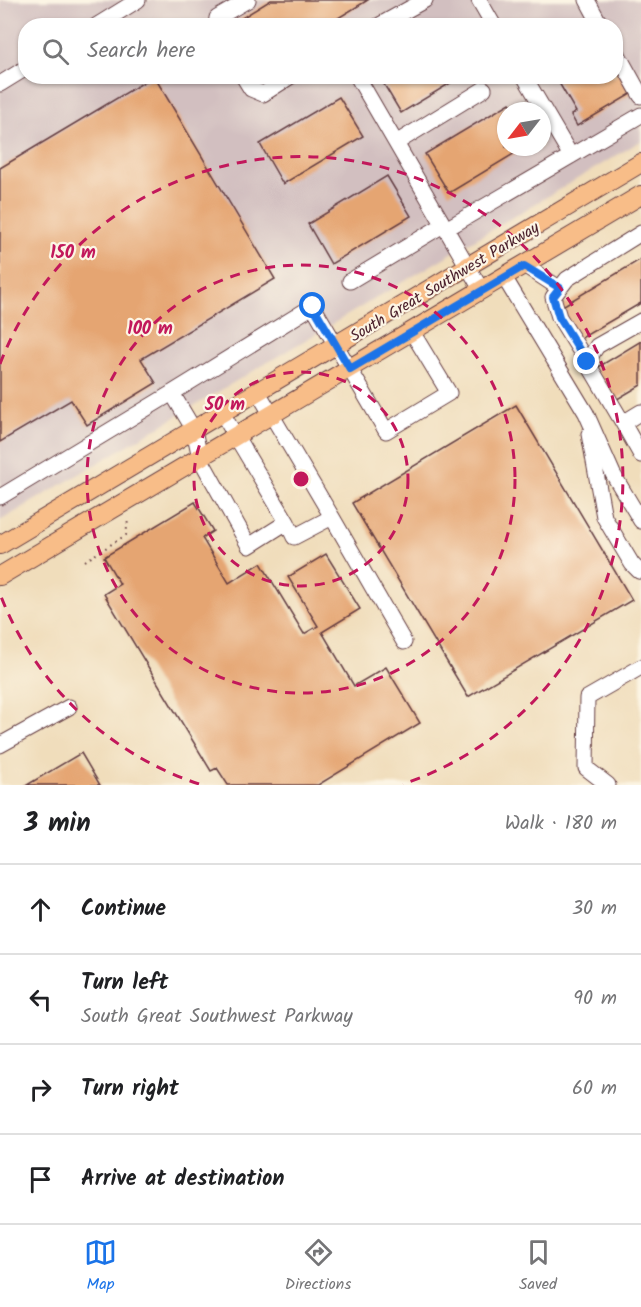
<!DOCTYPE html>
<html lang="en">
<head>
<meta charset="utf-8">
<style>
  body { margin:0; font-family:Kalam,sans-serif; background:#f6f6f6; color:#202124 }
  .compass { position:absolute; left:497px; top:102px; width:54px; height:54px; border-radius:50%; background:#fff; box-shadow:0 2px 4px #0004; rotate:239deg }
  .stop { position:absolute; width:18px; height:18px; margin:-14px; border:4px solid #1a73e8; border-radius:50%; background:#fff }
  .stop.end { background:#1a73e8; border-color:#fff; box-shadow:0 2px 6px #0008 }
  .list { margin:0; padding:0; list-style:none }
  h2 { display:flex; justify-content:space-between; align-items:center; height:78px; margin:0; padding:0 24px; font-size:26px }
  h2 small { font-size:20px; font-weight:400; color:#757577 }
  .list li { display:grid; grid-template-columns:39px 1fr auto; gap:18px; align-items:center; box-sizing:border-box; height:90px; padding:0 24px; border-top:2px solid #e0e0e0 }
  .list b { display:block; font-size:22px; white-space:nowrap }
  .list p { margin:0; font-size:20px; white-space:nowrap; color:#757577 }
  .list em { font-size:20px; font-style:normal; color:#757577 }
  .icon { flex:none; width:33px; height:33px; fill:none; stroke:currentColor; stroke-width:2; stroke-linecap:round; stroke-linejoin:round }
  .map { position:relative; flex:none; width:641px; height:785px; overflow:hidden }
  .search { position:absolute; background:#fff; box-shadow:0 2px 4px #0004; left:18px; right:18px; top:18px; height:66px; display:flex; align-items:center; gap:15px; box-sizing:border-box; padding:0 21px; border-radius:24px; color:#757577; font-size:22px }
  .sheet { height:438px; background:#fff }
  nav { display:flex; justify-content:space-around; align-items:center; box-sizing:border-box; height:84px; border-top:2px solid #e0e0e0; background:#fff; font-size:16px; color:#757577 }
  nav a { display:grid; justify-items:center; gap:3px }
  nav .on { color:#1a73e8 }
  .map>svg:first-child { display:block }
  .industrial { fill:#d2bfc0; fill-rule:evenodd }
  .building { fill:#e5a572 }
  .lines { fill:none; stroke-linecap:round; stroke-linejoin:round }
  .minor-casing { stroke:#633c41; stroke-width:17 }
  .major-casing { stroke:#633c41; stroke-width:20 }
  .path { stroke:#633c41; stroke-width:2; stroke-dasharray:1.5 4.5; stroke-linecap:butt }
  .minor { stroke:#fff; stroke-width:15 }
  .major { stroke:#f8bd88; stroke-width:18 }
  .route { stroke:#1a73e8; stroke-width:8 }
  .ring { fill:none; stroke:#c2185b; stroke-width:3; stroke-dasharray:10 8 }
  .labels { text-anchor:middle; stroke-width:4.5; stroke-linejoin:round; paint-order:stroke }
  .street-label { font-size:16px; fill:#4a1f2b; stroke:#fcf5e5 }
  .centre { fill:#c2185b; stroke:#fcf5e5; stroke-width:3 }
  .ring-label { font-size:18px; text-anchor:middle; font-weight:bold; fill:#c2185b; stroke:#fcf5e5; stroke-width:4.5; stroke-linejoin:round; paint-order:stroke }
</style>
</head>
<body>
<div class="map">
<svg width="641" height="785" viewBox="0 0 641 785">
  <rect width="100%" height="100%" fill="#fcf5e5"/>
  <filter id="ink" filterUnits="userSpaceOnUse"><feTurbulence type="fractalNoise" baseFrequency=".0167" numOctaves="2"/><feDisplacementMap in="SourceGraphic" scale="12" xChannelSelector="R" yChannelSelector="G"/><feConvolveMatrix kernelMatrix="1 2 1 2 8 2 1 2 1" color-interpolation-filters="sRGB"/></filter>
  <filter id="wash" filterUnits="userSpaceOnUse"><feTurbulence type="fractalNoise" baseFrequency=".008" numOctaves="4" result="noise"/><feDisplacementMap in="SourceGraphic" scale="24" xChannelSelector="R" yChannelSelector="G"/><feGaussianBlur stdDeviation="1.35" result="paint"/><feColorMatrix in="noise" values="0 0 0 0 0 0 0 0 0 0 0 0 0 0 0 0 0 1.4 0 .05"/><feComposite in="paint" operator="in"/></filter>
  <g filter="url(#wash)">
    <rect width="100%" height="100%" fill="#f0ddbb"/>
    <!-- industrial -->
    <path class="industrial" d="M0 0H641V141L0 521ZM26 26H616V76H26ZM506 111H542V147H506Z"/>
    <g id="blocks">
      <!-- building -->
      <path class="building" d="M271 0H368L325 26H229Z
        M616 67 631 94 577 126 571 115 576 112 555 76H616Z
        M154 76 275 279 141 359 156 383 87 425 71 400 0 442V168Z
        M379 76H462L401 113Z
        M339 97 363 136 283 184 260 144Z
        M510 103 515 111H506V147H525L449 193 425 154Z
        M387 176 411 216 331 264 308 224Z
        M641 259V303L578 340 559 308Z
        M641 341V385L614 401 595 369Z
        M516 405 632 600 468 697 352 503Z
        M195 502 213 531 202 538 229 583 261 563 304 634 318 626 288 577 326 554 360 609 322 632 354 686 386 667 420 723 318 785H228L217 768 211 771 104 594 120 584 104 557Z
        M81 753 100 785H27Z"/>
    </g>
  </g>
  <g filter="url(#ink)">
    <use href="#blocks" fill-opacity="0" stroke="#633c41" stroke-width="1.5"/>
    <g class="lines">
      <!-- minor casing -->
      <g class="minor-casing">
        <path id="minor" d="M479 0 494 26
          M587 0 601 26
          M96 26 138 0
          M216 26 217 18 248 0
          M378 26 425 0
          M616 51 641 96
          M243 76 251 89 263 94 291 76
          M357 76 482 291
          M524 76 571 156
          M0 84 26 68
          M396 143 484 89
          M446 229 641 115
          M524 265 559 288
          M504 277 586 413 613 474 641 521
          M350 281 443 225
          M641 321 597 346 587 362 623 423 641 412
          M587 362 559 317 553 297 567 279 641 233
          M258 392 332 517 294 537 287 522
          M222 413 287 522 249 546 200 458 194 430 172 393 313 306 386 431 449 393 412 332
          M623 423 641 455
          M589 434 604 517 632 564 639 571 641 570
          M0 497 172 393
          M332 517 404 642
          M0 745 69 707
          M608 785 586 768 587 698 641 667"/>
      </g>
      <!-- major casing -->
      <g class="major-casing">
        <path id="major" d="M0 545 641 163
          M0 576 641 195"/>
      </g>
      <!-- path -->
      <path class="path" d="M85 561 126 535 128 520"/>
      <!-- minor -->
      <use href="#minor" class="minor"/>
      <!-- major -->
      <use href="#major" class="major"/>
    </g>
  </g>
  <g class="lines" filter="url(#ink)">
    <!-- route -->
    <path class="route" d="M313 306 350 369 524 266 560 288 553 297 559 317 587 362"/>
  </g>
  <!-- distance rings -->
  <g class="ring">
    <circle cx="301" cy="479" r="107"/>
    <circle cx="301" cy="479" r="214"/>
    <path d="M199 784A322 322 0 0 1 0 594M0 364A322 322 0 1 1 403 784"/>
  </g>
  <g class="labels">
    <!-- street labels -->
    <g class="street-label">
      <text transform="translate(444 281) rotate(-31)" y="6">South Great Southwest Parkway</text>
    </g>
  </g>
  <circle cx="301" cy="479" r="9" class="centre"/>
  <g class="ring-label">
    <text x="73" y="258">150 m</text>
    <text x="150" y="334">100 m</text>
    <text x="225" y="410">50 m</text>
  </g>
</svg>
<svg class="compass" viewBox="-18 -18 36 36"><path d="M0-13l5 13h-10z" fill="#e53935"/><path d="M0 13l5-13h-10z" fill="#757577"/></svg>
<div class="stop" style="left:313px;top:306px"></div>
<div class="stop end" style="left:587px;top:362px"></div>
<div class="search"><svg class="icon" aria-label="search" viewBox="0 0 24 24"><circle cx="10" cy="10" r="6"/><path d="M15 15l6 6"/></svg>Search here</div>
</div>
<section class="sheet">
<h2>3 min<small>Walk · 180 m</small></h2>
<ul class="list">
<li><svg class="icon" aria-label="ahead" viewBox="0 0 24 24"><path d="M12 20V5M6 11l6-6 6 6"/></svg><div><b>Continue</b></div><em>30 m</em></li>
<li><svg class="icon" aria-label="left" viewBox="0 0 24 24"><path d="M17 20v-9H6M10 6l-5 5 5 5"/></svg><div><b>Turn left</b><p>South Great Southwest Parkway</p></div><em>90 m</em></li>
<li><svg class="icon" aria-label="right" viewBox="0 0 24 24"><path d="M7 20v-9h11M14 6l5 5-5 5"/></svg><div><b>Turn right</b></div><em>60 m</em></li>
<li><svg class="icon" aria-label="arrive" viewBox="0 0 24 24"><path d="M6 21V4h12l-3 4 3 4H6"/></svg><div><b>Arrive at destination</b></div></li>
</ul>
</section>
<nav>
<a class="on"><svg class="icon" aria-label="map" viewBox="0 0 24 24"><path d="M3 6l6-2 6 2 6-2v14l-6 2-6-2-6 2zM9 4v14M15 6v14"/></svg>Map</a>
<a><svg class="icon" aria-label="directions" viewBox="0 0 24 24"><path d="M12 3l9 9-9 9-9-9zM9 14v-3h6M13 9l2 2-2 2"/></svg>Directions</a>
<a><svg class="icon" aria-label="saved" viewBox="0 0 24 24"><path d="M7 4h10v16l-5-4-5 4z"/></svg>Saved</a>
</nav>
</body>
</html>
